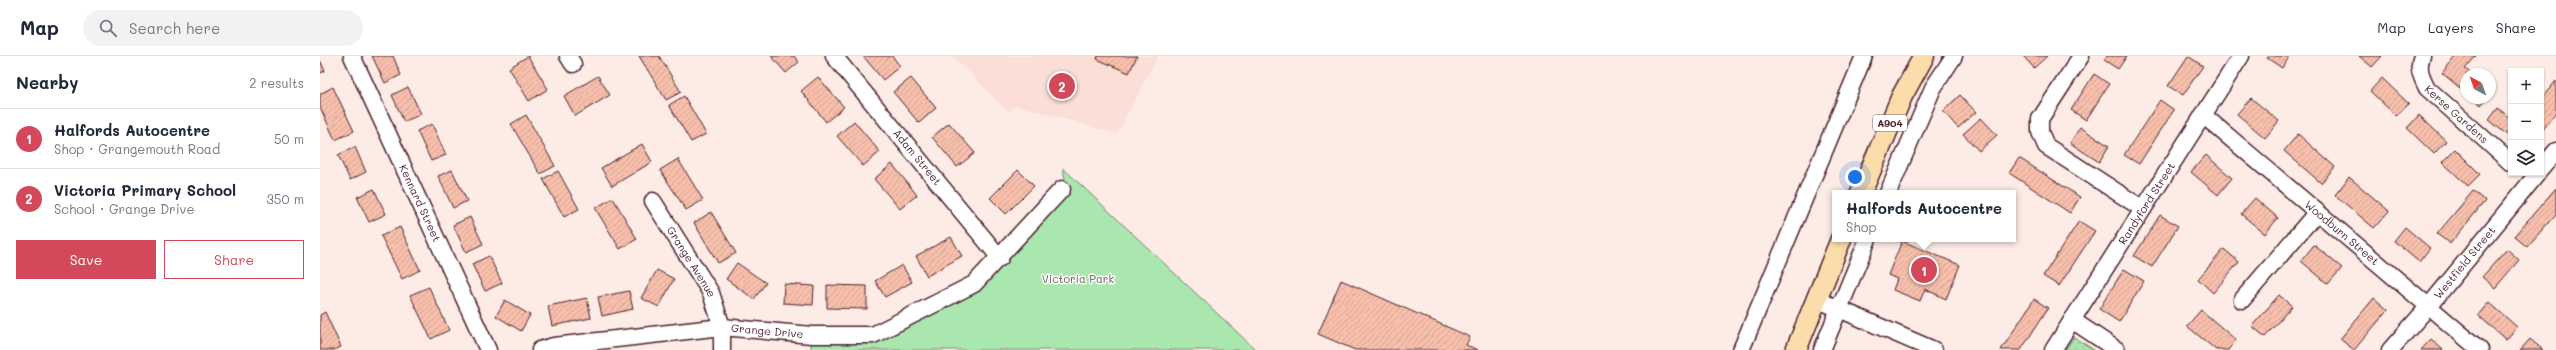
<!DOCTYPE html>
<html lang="en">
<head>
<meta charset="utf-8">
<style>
  body { margin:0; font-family:Mali,sans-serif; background:#f2f2f3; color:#1f2937 }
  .controls { position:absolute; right:12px; top:12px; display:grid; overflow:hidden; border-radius:0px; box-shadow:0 1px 3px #0004 }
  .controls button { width:36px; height:36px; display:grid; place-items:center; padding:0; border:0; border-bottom:1px solid #e0e1e3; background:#fff; color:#1f2937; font:20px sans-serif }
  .compass { position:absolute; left:2140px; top:12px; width:36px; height:36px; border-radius:50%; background:#fff; box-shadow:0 1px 3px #0004; rotate:319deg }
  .you { position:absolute; left:1535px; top:121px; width:14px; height:14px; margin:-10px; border:3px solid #fff; border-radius:50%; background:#1a73e8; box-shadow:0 0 0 6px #1a73e833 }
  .badge { display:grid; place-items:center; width:26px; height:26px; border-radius:50%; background:#d1495b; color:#fff; font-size:13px; font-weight:700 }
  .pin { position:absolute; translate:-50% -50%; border:2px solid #fff; box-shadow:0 1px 4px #0006 }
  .popup { position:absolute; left:1512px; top:134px; width:184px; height:52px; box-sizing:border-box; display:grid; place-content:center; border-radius:0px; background:#fff; filter:drop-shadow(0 1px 3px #0005); font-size:13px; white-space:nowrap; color:#747a83 }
  .popup b { font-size:15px; color:#1f2937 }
  .popup::after { content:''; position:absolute; left:50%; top:100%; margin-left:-8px; border:8px solid transparent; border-top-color:#fff }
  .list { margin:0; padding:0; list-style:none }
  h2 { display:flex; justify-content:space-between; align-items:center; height:52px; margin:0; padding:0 16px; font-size:17px }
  h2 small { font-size:13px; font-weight:400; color:#747a83 }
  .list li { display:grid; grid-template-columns:26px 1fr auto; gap:12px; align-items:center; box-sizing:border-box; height:60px; padding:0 16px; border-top:1px solid #e0e1e3 }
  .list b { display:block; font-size:15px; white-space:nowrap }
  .list p { margin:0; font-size:13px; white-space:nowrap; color:#747a83 }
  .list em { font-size:13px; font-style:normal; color:#747a83 }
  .actions { display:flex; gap:8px; padding:12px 16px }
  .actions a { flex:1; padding:9px 0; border:1px solid #d1495b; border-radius:0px; text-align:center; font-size:14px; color:#d1495b }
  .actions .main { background:#d1495b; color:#fff }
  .icon { flex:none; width:22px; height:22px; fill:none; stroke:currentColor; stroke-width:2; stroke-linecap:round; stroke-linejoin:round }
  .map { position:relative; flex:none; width:2236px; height:294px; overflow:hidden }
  header { display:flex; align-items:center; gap:24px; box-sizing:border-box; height:56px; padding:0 20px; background:#fff; border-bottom:1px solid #e0e1e3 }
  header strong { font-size:19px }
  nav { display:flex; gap:22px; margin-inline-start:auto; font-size:14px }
  .search { width:280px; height:36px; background:#f2f2f3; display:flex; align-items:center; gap:10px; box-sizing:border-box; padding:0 14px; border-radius:22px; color:#747a83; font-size:15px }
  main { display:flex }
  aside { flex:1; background:#fff }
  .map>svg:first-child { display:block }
  .built { fill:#fbded5 }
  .grass { fill:url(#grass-dots); stroke:#7a836c }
  .park { fill:#a9e7ae; stroke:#7a836c }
  .building { fill:url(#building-hatch); stroke:#4a1f2b }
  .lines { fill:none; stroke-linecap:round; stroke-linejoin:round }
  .minor-casing { stroke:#4a1f2b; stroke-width:19 }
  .major-casing { stroke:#4a1f2b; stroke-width:23 }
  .minor { stroke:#fff; stroke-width:16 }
  .major { stroke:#fbddab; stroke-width:20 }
  .labels { text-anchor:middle; stroke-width:3; stroke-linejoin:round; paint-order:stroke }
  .shield { fill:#fff; stroke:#80626b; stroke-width:1 }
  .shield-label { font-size:10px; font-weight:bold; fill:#4a1f2b }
  .street-label { font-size:11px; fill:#4a1f2b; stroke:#fff }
  .park-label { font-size:11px; fill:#665b52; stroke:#fff }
</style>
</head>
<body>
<header>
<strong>Map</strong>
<div class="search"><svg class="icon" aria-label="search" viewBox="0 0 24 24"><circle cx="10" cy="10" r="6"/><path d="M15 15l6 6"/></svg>Search here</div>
<nav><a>Map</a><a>Layers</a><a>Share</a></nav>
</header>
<main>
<aside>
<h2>Nearby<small>2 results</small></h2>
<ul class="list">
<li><span class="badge">1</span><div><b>Halfords Autocentre</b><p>Shop · Grangemouth Road</p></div><em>50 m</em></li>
<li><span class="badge">2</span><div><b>Victoria Primary School</b><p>School · Grange Drive</p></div><em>350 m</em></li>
</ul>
<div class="actions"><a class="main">Save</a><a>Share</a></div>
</aside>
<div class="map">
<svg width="2236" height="294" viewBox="0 0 2236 294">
  <defs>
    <pattern id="grass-dots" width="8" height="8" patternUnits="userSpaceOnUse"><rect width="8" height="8" fill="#a9e7ae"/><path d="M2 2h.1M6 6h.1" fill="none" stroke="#93c696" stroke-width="1.8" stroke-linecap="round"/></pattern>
    <pattern id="building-hatch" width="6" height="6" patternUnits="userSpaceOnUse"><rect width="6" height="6" fill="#f7bfac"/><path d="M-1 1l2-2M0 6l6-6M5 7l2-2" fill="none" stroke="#d5a494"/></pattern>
  </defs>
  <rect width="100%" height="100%" fill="#fdece6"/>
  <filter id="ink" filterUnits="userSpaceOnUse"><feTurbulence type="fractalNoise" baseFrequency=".025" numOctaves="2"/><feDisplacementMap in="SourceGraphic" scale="8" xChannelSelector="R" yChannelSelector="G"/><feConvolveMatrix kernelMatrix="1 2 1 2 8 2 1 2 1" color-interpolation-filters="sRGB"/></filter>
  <g filter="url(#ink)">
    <!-- built -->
    <path class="built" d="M632 0H838L797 78 696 49 689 56Z"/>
    <!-- grass -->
    <path class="grass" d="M1754 281 1774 294H1745Z"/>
    <!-- park -->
    <path class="park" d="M743 112 936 294H491L492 279H553L654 228 742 133 745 123Z"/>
    <!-- building -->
    <path class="building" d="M52 0H73L81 19 65 27Z
      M208 0 228 33 209 45 189 12Z
      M319 0H339L361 36 346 44Z
      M451 0H474L479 6 466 17Z
      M543 0H572L580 10 563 24Z
      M778 0H817L809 17 777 3Z
      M1703 0H1727L1714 12Z
      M1787 0H1807L1798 13 1784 4Z
      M1868 0 1883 10 1863 39 1848 30Z
      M1948 0H1970L1962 12 1947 2Z
      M2039 0H2062L2052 11Z
      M2136 0H2156L2145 13 2152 18H2146V37L2122 17Z
      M0 4 5 15 0 17Z
      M1774 18 1789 28 1766 64 1751 54Z
      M278 20 290 39 255 60 244 40Z
      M498 21 524 51 506 66 481 35Z
      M591 22 616 52 599 67 573 36Z
      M2062 22 2089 48 2076 60 2050 35Z
      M2236 25V57L2221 75V43Z
      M13 31 34 75 15 84 0 51V38Z
      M88 31 101 58 84 66 72 39Z
      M1640 39 1656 56 1638 72 1623 55Z
      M364 40 386 78 371 86 349 49Z
      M1931 42 1959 65 1945 82 1917 58Z
      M2153 42H2167L2161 49Z
      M1840 44 1854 54 1819 108 1804 99Z
      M2178 52 2191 63V82L2169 64Z
      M206 59 235 110 220 118 191 68Z
      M2099 59 2126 85 2114 98 2087 72Z
      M1661 62 1677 79 1659 95 1643 78Z
      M534 65 560 96 543 110 517 80Z
      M629 67 655 97 637 111 612 81Z
      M112 68 126 99 111 105 97 75Z
      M1760 71 1789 90 1779 106 1750 87Z
      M1978 78 2015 111 2001 127 1964 95Z
      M322 88 332 106 292 130 281 112Z
      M35 91 46 116 30 124 18 99Z
      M2135 93 2160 118 2148 130 2122 106Z
      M1886 99 1912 122 1898 139 1871 116Z
      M1699 102 1760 141 1750 157 1689 117Z
      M358 103 383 144 366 154 340 114Z
      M572 108 597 139 580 153 554 123Z
      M132 114 147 145 133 152 118 120Z
      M698 114 714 130 686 158 670 142Z
      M238 115 259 153 244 161 223 123Z
      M2029 121 2069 155 2054 172 2015 139Z
      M2236 132V158L2207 191 2194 180Z
      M54 133 66 158 49 166 37 141Z
      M2153 135 2165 145 2130 188 2117 178Z
      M293 142 317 183 300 193 275 152Z
      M1935 142 1958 162 1945 178 1921 158Z
      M391 156 416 197 398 207 374 167Z
      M1840 159 1858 170 1832 211 1814 200Z
      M150 161 163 188 146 196 133 169Z
      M1759 165 1775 175 1739 230 1723 220Z
      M80 171 100 214 82 223 61 180Z
      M2085 171 2110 192 2099 206 2074 185Z
      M631 181 642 200 607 220 596 200Z
      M1582 185 1640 209 1626 243 1605 233 1600 245 1573 234 1577 223 1568 219Z
      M1994 189 2022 212 2008 228 1981 205Z
      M1904 193 1919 206 1893 237 1878 223Z
      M2187 193 2199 204 2175 232 2162 221Z
      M169 200 182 227 165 235 152 208Z
      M417 207 446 227 434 243 406 223Z
      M582 209 592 226 565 241 555 225Z
      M1804 213 1824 225 1799 266 1779 253Z
      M337 214 354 223 339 251 321 242Z
      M1021 224 1150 281 1146 289 1158 294H1035L998 278Z
      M464 228 494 230 493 249 463 247Z
      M507 229 547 230V253L507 252Z
      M109 231 129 274 111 283 90 239Z
      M309 235 313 253 282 260 278 241Z
      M1959 239 1972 250 1945 281 1932 270Z
      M267 242 271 262 232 270 228 250Z
      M2054 242 2068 254 2034 294 2020 283Z
      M1714 243 1728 252 1701 294H1681Z
      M185 244 210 259 201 275 176 260Z
      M2169 246 2197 271 2186 284 2158 259Z
      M1881 254 1916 284 1908 294H1896L1867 270Z
      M5 256 21 291 14 294H0V259Z
      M2111 283 2123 294H2101Z
      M2210 283 2223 294H2200Z"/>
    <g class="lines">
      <!-- minor casing -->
      <g class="minor-casing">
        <g id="minor">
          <path id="s1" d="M32 0 168 294"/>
          <path d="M248 0 253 8"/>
          <path id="s2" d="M514 0 680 202"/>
          <path d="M1761 0 1720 63V76L1726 90 1823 153"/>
          <path id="s3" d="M2102 0C2097 12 2101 20 2107 32L2191 107"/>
          <path id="s4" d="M1883 59 2160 294"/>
          <path d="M2221 113 2236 95"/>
          <path d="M1568 137 1613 32 1634 0"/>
          <path id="s5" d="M333 145 391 237 402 271V294"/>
          <path d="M1496 243 1614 294"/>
          <path d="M1922 244 1997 156"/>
          <path d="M1752 264 1797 294"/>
          <path id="s6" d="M220 294 234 290 402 271 492 279H553L654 228 742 133"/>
          <path d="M1421 294 1544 0"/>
          <path d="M1502 294 1548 183"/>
          <path id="s7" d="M1733 294 1921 0"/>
          <path id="s8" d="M2070 294 2109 250 2218 117"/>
        </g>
      </g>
      <!-- major casing -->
      <g class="major-casing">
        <path id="major" d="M1541 137 1582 40 1604 0
          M1476 294 1521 183"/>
      </g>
      <!-- minor -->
      <use href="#minor" class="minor"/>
      <!-- major -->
      <use href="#major" class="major"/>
    </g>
  </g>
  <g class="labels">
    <!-- shield labels -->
    <rect class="shield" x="1553" y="59" width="34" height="16" rx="3"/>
    <g class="shield-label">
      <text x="1570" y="71">A904</text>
    </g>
    <!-- street labels -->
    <g class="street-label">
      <text dy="4" stroke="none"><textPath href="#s3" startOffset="73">Kerse Gardens</textPath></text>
      <text dy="4" stroke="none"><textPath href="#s2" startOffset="131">Adam Street</textPath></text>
      <text dy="4" stroke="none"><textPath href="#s1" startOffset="162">Kennard Street</textPath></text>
      <text dy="4" stroke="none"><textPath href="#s7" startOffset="174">Randyford Street</textPath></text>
      <text dy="4" stroke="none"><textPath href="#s4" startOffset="182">Woodburn Street</textPath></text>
      <text dy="4" stroke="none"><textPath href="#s5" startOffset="72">Grange Avenue</textPath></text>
      <text dy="4" stroke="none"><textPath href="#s8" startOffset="115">Westfield Street</textPath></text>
      <text dy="4" stroke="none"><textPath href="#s6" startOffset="229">Grange Drive</textPath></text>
    </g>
    <!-- park labels -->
    <g class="park-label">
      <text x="758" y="227">Victoria Park</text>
    </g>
  </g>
</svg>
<div class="controls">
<button>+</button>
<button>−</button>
<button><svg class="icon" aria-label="layers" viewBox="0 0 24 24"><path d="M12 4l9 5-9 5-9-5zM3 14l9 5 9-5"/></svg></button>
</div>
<svg class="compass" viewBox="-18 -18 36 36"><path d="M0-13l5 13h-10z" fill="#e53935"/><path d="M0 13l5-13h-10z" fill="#747a83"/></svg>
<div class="you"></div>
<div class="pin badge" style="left:1604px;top:214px">1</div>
<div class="popup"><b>Halfords Autocentre</b>Shop</div>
<div class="pin badge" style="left:742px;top:30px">2</div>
</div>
</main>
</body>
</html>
